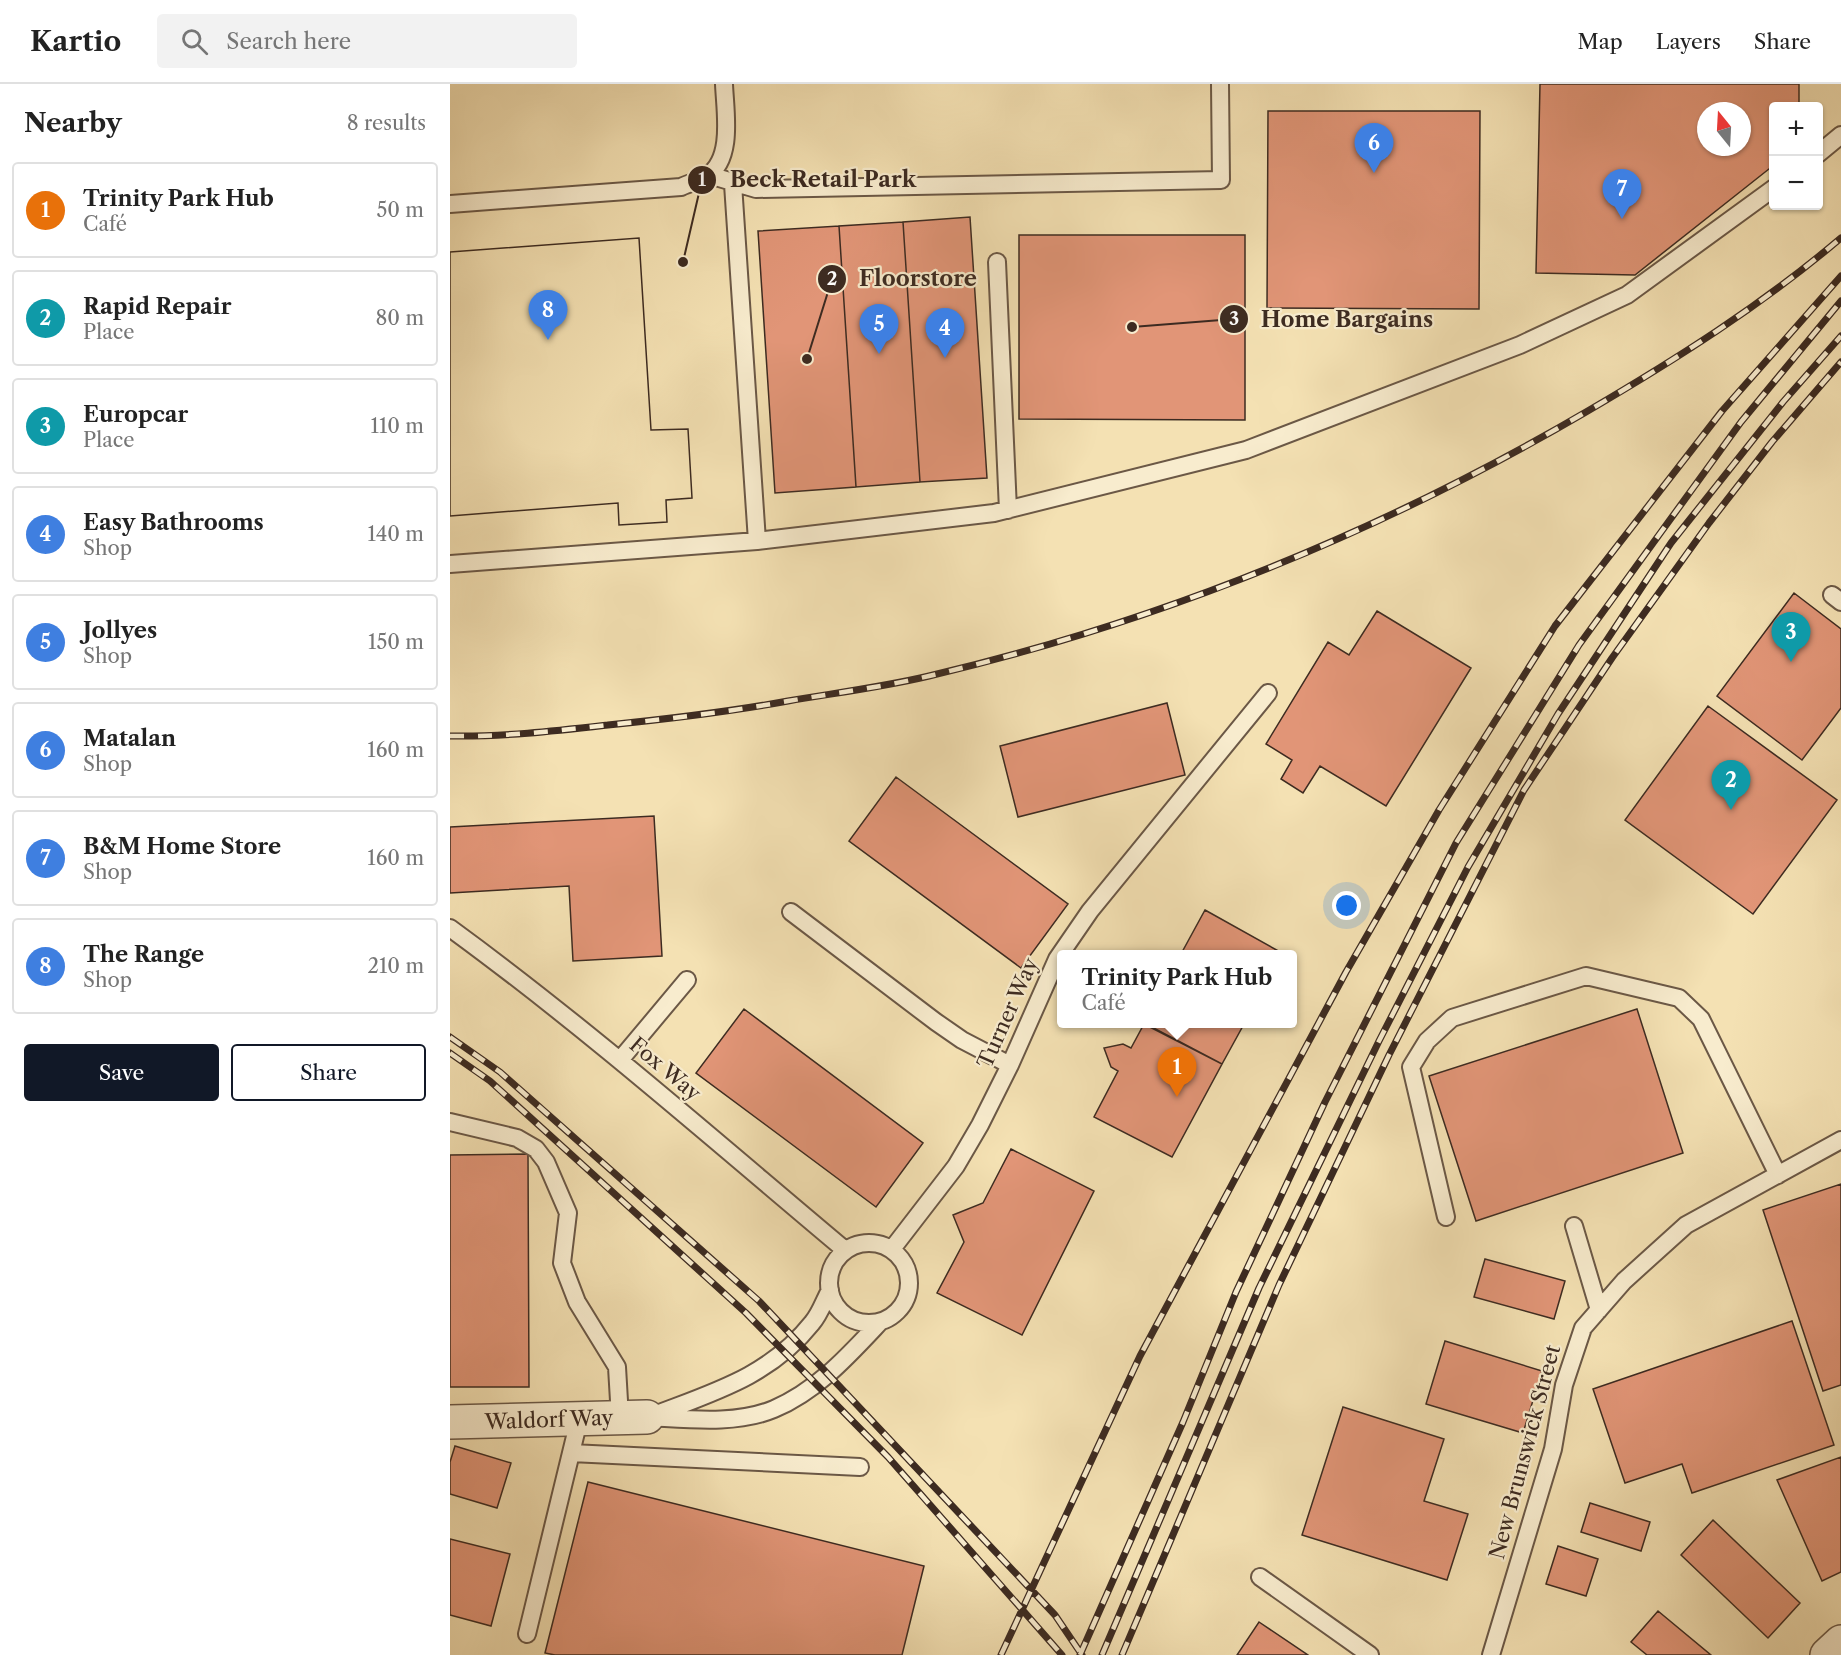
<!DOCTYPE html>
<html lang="en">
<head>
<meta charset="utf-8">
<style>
  body { margin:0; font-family:"Libre Caslon Text",serif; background:#f2f2f2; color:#222 }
  .controls { position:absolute; right:18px; top:18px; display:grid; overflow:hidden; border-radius:6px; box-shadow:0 2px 4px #0004 }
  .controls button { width:54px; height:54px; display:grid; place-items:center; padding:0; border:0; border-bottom:2px solid #e0e0e0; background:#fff; color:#222; font:30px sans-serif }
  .compass { position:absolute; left:1247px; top:18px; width:54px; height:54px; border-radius:50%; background:#fff; box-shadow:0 2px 4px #0004; rotate:342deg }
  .you { position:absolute; left:897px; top:822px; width:21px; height:21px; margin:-15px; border:4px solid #fff; border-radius:50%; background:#1a73e8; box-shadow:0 0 0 9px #1a73e833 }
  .badge { display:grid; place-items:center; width:39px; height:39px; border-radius:50%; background:#111827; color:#fff; font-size:20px; font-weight:700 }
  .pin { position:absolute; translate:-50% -50px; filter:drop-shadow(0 2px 3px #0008) }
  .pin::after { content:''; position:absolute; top:32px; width:21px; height:18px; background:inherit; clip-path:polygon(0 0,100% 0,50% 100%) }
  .popup { position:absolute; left:607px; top:866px; width:240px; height:78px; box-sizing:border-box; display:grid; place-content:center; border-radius:6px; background:#fff; filter:drop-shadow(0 2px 4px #0005); font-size:20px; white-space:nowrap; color:#767676 }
  .popup b { font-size:22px; color:#222 }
  .popup::after { content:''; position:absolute; left:50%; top:100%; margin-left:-12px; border:12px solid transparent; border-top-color:#fff }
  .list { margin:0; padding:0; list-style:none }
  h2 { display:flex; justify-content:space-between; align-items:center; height:78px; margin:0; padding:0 24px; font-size:26px }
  h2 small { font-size:20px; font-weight:400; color:#767676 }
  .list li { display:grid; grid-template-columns:39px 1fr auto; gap:18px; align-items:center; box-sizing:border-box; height:96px; margin:0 12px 12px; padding:0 12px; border:2px solid #e0e0e0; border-radius:6px }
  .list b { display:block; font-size:22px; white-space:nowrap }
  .list p { margin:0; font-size:20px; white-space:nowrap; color:#767676 }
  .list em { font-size:20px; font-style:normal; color:#767676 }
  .actions { display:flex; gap:12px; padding:18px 24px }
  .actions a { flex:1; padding:14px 0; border:2px solid #111827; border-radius:6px; text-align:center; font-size:21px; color:#111827 }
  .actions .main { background:#111827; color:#fff }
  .icon { flex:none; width:33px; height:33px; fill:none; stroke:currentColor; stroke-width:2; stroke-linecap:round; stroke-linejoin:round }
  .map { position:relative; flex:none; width:1391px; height:1571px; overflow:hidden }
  header { display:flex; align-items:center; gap:36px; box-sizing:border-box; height:84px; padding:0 30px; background:#fff; border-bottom:2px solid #e0e0e0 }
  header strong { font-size:28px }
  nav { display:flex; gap:33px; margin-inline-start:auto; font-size:21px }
  .search { width:420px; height:54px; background:#f2f2f2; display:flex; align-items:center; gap:15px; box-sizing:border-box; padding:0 21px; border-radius:6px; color:#767676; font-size:22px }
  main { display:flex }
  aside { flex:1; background:#fff }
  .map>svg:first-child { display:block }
  .building { fill:#e19577; stroke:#3d2b21; stroke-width:1.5; fill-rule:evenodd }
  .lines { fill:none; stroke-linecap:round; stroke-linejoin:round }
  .service-casing { stroke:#6b5846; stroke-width:20 }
  .minor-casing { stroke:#6b5846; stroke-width:36 }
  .tertiary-casing { stroke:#6b5846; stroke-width:36 }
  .service { stroke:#f8ecce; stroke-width:16 }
  .minor { stroke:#f8ecce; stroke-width:33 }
  .tertiary { stroke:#f8ecce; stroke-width:33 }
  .rail-casing { stroke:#3d2b21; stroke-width:7 }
  .rail { stroke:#f8ecce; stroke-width:4.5; stroke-dasharray:14; stroke-linecap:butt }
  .labels { text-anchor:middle; stroke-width:4.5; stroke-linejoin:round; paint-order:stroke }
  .street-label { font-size:21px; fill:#3d2b21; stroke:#f8ecce }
  .leader { fill:none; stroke:#3d2b21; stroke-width:2 }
  .callout-dot { fill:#3d2b21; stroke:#f8ecce; stroke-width:2 }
  .mark-label { font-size:18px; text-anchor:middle; font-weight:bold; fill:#fff }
  .callout-label { font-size:22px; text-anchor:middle; font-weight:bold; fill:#3d2b21; stroke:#f8ecce; stroke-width:4.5; stroke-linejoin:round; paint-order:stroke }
</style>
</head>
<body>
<header>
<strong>Kartio</strong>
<div class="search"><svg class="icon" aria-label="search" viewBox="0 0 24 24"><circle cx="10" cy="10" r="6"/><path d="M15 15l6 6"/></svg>Search here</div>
<nav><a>Map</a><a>Layers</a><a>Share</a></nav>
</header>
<main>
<aside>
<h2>Nearby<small>8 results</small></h2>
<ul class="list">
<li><span class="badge" style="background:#e8710a">1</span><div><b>Trinity Park Hub</b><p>Café</p></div><em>50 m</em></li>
<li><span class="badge" style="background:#0f9aa8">2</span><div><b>Rapid Repair</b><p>Place</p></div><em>80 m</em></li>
<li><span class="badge" style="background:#0f9aa8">3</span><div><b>Europcar</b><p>Place</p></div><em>110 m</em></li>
<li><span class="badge" style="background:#3f7fe0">4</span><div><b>Easy Bathrooms</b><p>Shop</p></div><em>140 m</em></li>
<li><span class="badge" style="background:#3f7fe0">5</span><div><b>Jollyes</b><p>Shop</p></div><em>150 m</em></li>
<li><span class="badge" style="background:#3f7fe0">6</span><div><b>Matalan</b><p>Shop</p></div><em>160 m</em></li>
<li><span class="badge" style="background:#3f7fe0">7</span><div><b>B&amp;M Home Store</b><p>Shop</p></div><em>160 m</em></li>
<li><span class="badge" style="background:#3f7fe0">8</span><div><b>The Range</b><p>Shop</p></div><em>210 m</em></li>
</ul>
<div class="actions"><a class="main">Save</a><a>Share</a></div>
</aside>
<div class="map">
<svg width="1391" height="1571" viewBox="0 0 1391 1571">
  <rect width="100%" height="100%" fill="#f4e1b3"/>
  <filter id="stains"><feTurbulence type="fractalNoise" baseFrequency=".00333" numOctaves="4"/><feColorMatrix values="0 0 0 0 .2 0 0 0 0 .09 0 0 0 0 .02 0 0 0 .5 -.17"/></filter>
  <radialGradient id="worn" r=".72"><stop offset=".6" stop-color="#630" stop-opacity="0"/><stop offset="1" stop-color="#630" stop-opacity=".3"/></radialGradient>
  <!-- building -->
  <path class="building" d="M1090 0H1349V22H1324V81L1185 191 1086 189ZM1256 27H1292V63H1256Z
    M818 27H1030L1029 225 817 224Z
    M520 133 537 394 470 398 453 138Z
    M453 138 470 398 406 403 389 142Z
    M389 142 406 403 325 409 308 147Z
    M569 151H795V336L569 335Z
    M189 154 201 346 238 345 242 414 216 416 217 438 169 441 168 419 0 432V168Z
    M189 154 201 346 238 345 242 414 216 416 217 438 169 441 168 419 0 432V168Z
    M1344 509 1391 545V624L1352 676 1267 612Z
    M927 527 1021 584 936 722 870 682 853 709 831 695 842 676 816 660 878 558 899 571Z
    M717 619 735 691 568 733 550 662Z
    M1258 622 1387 716 1303 830 1175 736Z
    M446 693 618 820 571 884 399 757Z
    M204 732 212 872 123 877 119 802 0 809V743Z
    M755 826 832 869 831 870H731Z
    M294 925 473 1059 426 1123 246 989Z
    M1187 925 1233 1069 1026 1137 979 992Z
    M694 940 772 980 722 1073 644 1033 668 987 661 983 654 964 673 960 681 964Z
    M696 940H794L772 980Z
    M561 1065 644 1107 572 1251 487 1209 514 1158 503 1131 533 1119Z
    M78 1070 79 1303H0V1071Z
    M1391 1100V1301L1373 1307 1313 1126Z
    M1035 1175 1115 1197 1104 1235 1024 1213Z
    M1342 1237 1384 1361 1242 1409 1232 1380 1175 1399 1143 1305Z
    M995 1257 1092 1287 1073 1349 976 1320Z
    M893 1323 994 1355 974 1417 1018 1430 997 1496 852 1451Z
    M5 1362 61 1379 47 1424 0 1410V1378Z
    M1391 1373V1488L1372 1497 1327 1396Z
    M138 1398 474 1482 452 1571H105L95 1569Z
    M1140 1419 1200 1438 1191 1467 1131 1448Z
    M1263 1436 1350 1519 1318 1554 1231 1471Z
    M0 1455 60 1470 41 1542 0 1531Z
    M1108 1462 1148 1475 1136 1512 1096 1500Z
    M1208 1527 1261 1571H1197L1181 1558Z
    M809 1538 858 1571H787Z"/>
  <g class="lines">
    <!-- service casing -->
    <g class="service-casing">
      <path id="service" d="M1368 70 1391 51
        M259 91 306 105 771 96 770 0
        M0 120 231 103C239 99 249 97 257 92 284 75 275 27 274 0
        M547 178 558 426
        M307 457 544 429 796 366 1070 261 1177 211 1324 104
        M0 480 307 457 283 100
        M1382 511 1391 518
        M341 828 486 938 512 956 560 981
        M0 844C137 944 265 1057 395 1166
        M170 976 237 896
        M0 1038 67 1054 86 1065 96 1078 118 1129 112 1179 127 1218 167 1283 170 1334
        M996 1133 961 983 977 957 1002 934 1136 892 1229 914 1251 935 1328 1091
        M1124 1142 1149 1226
        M379 1199a40 40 0 1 1 80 0a40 40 0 1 1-80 0Z
        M442 1165 506 1082 530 1041 560 981 607 875 640 827 818 609
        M204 1331C264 1308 320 1292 362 1239 370 1230 374 1217 380 1206
        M197 1333C238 1335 286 1341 324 1325 367 1307 399 1271 430 1238
        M121 1369 410 1383
        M810 1493 920 1571
        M77 1550 129 1336
        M1041 1571 1103 1365 1114 1301 1133 1244 1174 1197 1236 1141 1391 1056"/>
    </g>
    <!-- minor casing -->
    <g class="minor-casing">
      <path id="minor" d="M0 1338 197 1333"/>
    </g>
    <!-- tertiary casing -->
    <g class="tertiary-casing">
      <path id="tertiary" d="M1377 1571 1391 1558"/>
    </g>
    <!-- service -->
    <use href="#service" class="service"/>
    <!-- minor -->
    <use href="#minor" class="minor"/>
    <!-- tertiary -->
    <use href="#tertiary" class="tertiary"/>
    <!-- rail casing -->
    <g class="rail-casing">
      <path id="rail" d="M0 652C53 653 105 647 158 641 218 635 278 628 338 617 385 609 433 603 479 592 712 537 929 449 1136 328 1225 276 1312 221 1391 154
        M0 953 50 988 309 1217 605 1531 632 1571
        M0 969 40 997 296 1229 438 1373 612 1571
        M551 1571 690 1272 896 888 989 726 1105 542 1272 327 1391 192
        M630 1571 733 1338 786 1208 875 1018 1006 759 1129 561 1291 338 1391 217
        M652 1571 809 1204 929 957 1018 783 1108 630 1221 459 1333 318 1391 252
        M672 1571 829 1201 939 971 1074 706 1162 574 1259 439 1322 358 1391 278"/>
    </g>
    <!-- rail -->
    <use href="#rail" class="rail"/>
  </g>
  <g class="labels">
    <!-- street labels -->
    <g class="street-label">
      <text transform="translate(558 929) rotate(-66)" y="7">Turner Way</text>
      <text transform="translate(215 985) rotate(40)" y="7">Fox Way</text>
      <text transform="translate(99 1336) rotate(-2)" y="7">Waldorf Way</text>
      <text transform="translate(1075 1368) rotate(-75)" y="7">New Brunswick Street</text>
    </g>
  </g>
  <!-- callouts -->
  <path class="leader" d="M233 178L252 96M357 275L382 195M682 243L784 235"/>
  <g class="callout-dot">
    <circle cx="233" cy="178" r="6"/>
    <circle cx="357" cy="275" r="6"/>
    <circle cx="682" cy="243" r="6"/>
    <circle cx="252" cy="96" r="15"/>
    <circle cx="382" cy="195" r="15"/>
    <circle cx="784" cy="235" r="15"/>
  </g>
  <g class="mark-label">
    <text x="252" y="102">1</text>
    <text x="382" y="201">2</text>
    <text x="784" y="241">3</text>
  </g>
  <g class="callout-label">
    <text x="373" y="103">Beck Retail Park</text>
    <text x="468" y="202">Floorstore</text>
    <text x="897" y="243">Home Bargains</text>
  </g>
  <rect width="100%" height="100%" filter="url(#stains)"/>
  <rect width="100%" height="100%" fill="url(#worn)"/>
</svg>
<div class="controls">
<button>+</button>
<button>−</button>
</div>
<svg class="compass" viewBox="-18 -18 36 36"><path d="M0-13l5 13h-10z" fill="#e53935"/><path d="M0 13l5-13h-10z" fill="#767676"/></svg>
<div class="you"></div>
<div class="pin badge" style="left:727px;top:1013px;background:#e8710a">1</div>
<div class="popup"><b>Trinity Park Hub</b>Café</div>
<div class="pin badge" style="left:1281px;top:726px;background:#0f9aa8">2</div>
<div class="pin badge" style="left:1341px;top:578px;background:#0f9aa8">3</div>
<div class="pin badge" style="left:495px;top:274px;background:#3f7fe0">4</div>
<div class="pin badge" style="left:429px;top:270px;background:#3f7fe0">5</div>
<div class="pin badge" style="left:924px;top:89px;background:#3f7fe0">6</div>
<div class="pin badge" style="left:1172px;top:135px;background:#3f7fe0">7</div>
<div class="pin badge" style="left:98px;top:256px;background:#3f7fe0">8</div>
</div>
</main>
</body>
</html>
